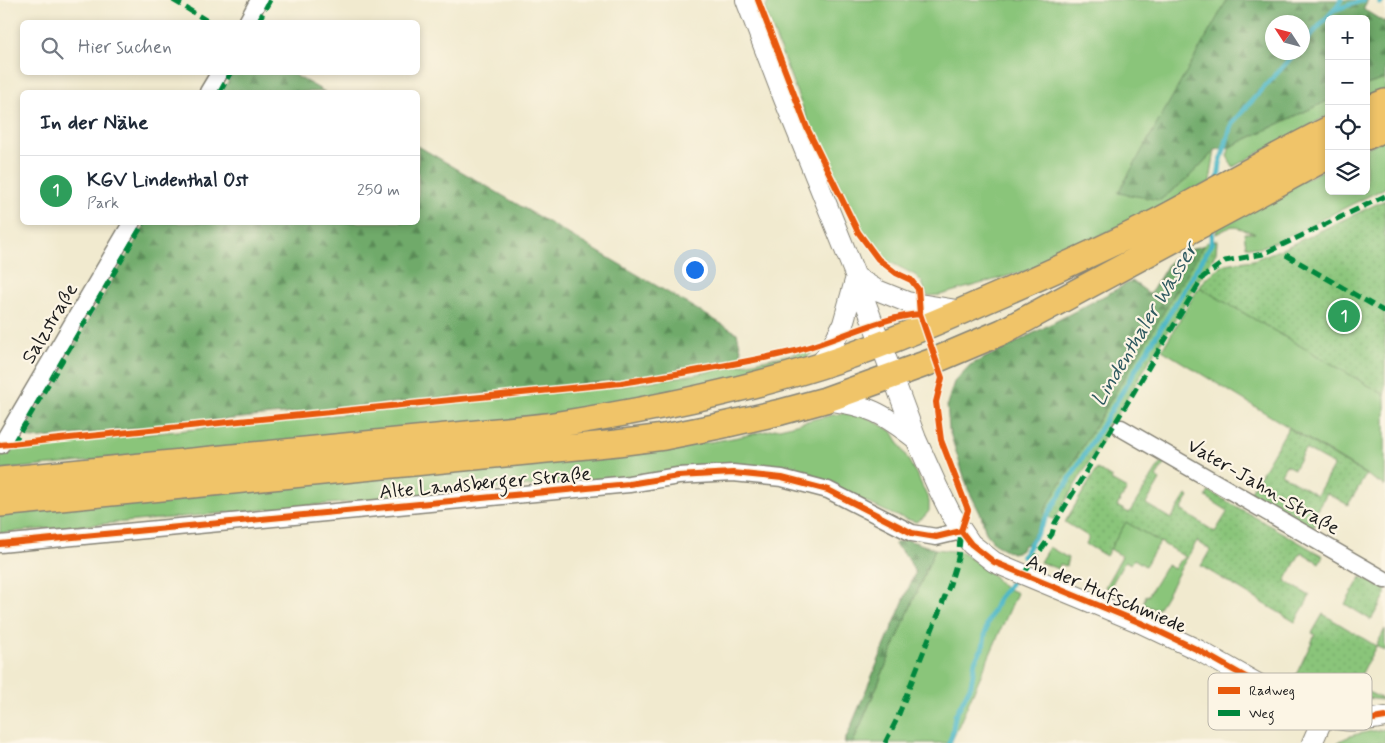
<!DOCTYPE html>
<html lang="de">
<head>
<meta charset="utf-8">
<style>
  body { margin:0; font-family:Mynerve,sans-serif; background:#f2f2f3; color:#1f2937 }
  .controls { position:absolute; right:15px; top:15px; display:grid; overflow:hidden; border-radius:8px; box-shadow:0 2px 8px #0003 }
  .controls button { width:45px; height:45px; display:grid; place-items:center; padding:0; border:0; border-bottom:1px solid #e0e1e3; background:#fff; color:#1f2937; font:25px sans-serif }
  .compass { position:absolute; left:1265px; top:15px; width:45px; height:45px; border-radius:50%; background:#fff; box-shadow:0 2px 8px #0003; rotate:306deg }
  .you { position:absolute; left:694px; top:269px; width:18px; height:18px; margin:-12px; border:4px solid #fff; border-radius:50%; background:#1a73e8; box-shadow:0 0 0 8px #1a73e833 }
  .badge { display:grid; place-items:center; width:32px; height:32px; border-radius:50%; background:#111827; color:#fff; font-size:16px; font-weight:700 }
  .pin { position:absolute; translate:-50% -50%; border:2px solid #fff; box-shadow:0 1px 5px #0006 }
  .list { margin:0; padding:0; list-style:none }
  h2 { display:flex; justify-content:space-between; align-items:center; height:65px; margin:0; padding:0 20px; font-size:21px }
  h2 small { font-size:16px; font-weight:400; color:#747a83 }
  .list li { display:grid; grid-template-columns:32px 1fr auto; gap:15px; align-items:center; box-sizing:border-box; height:70px; padding:0 20px; border-top:1px solid #e0e1e3 }
  .list b { display:block; font-size:19px; white-space:nowrap }
  .list p { margin:0; font-size:16px; white-space:nowrap; color:#747a83 }
  .list em { font-size:16px; font-style:normal; color:#747a83 }
  .icon { flex:none; width:28px; height:28px; fill:none; stroke:currentColor; stroke-width:2; stroke-linecap:round; stroke-linejoin:round }
  .map { position:relative; flex:none; width:1385px; height:743px; overflow:hidden }
  .search { position:absolute; background:#fff; box-shadow:0 2px 8px #0003; left:20px; top:20px; width:400px; height:55px; display:flex; align-items:center; gap:12px; box-sizing:border-box; padding:0 18px; border-radius:8px; color:#747a83; font-size:19px }
  .panel { position:absolute; background:#fff; box-shadow:0 2px 8px #0003; left:20px; top:90px; width:400px; height:135px; border-radius:8px }
  .map>svg:first-child { display:block }
  .grass { fill:#8ac57a; stroke:#53704b }
  .forest { fill:url(#forest-firs); stroke:#466343; fill-rule:evenodd }
  .park { fill:url(#park-dots); stroke:#53704b; fill-rule:evenodd }
  .lines { fill:none; stroke-linecap:round; stroke-linejoin:round }
  .stream { stroke:#4bb7c7; stroke-width:5 }
  .minor-casing { stroke:#868376; stroke-width:19 }
  .tertiary-casing { stroke:#868376; stroke-width:22 }
  .primary-casing { stroke:#868376; stroke-width:28 }
  .minor { stroke:#fff; stroke-width:16 }
  .tertiary { stroke:#fff; stroke-width:20 }
  .primary { stroke:#f0c469; stroke-width:25 }
  .quiet { stroke:#00873e; stroke-width:5; stroke-dasharray:10 5; stroke-linecap:butt }
  .cycleway-casing { stroke:#fcf5e5; stroke-width:9 }
  .cycleway { stroke:#e8590c; stroke-width:6 }
  .labels { text-anchor:middle; stroke-width:4.5; stroke-linejoin:round; paint-order:stroke }
  .street-label { font-size:20px; fill:#1c1c1c; stroke:#fcf5e5 }
  .water-label { font-size:21px; font-style:italic; fill:#2f5a60; stroke:#fcf5e5 }
  .key { fill:#fcf5e5; stroke:#b9b4a9; stroke-width:1 }
  .key-label { font-size:14px; fill:#1c1c1c }
</style>
</head>
<body>
<div class="map">
<svg width="1385" height="743" viewBox="0 0 1385 743">
  <defs>
    <pattern id="forest-firs" width="22" height="20" patternUnits="userSpaceOnUse" patternTransform="scale(1.25)"><rect width="22" height="20" fill="#6faa6a"/><path d="M5 1l3.5 6h-7zM16 11l3.5 6h-7z" fill="#5a8a56"/></pattern>
    <pattern id="park-dots" width="8" height="8" patternUnits="userSpaceOnUse" patternTransform="scale(1.25)"><rect width="8" height="8" fill="#8ac57a"/><path d="M2 2h.1M6 6h.1" fill="none" stroke="#76a969" stroke-width="1.8" stroke-linecap="round"/></pattern>
  </defs>
  <rect width="100%" height="100%" fill="#fcf5e5"/>
  <filter id="ink" filterUnits="userSpaceOnUse"><feTurbulence type="fractalNoise" baseFrequency=".02" numOctaves="2"/><feDisplacementMap in="SourceGraphic" scale="10" xChannelSelector="R" yChannelSelector="G"/><feConvolveMatrix kernelMatrix="1 2 1 2 8 2 1 2 1" color-interpolation-filters="sRGB"/></filter>
  <filter id="wash" filterUnits="userSpaceOnUse"><feTurbulence type="fractalNoise" baseFrequency=".0096" numOctaves="4" result="noise"/><feDisplacementMap in="SourceGraphic" scale="20" xChannelSelector="R" yChannelSelector="G"/><feGaussianBlur stdDeviation="1.12" result="paint"/><feColorMatrix in="noise" values="0 0 0 0 0 0 0 0 0 0 0 0 0 0 0 0 0 1.4 0 .05"/><feComposite in="paint" operator="in"/></filter>
  <g filter="url(#wash)">
    <rect width="100%" height="100%" fill="#f1eacf"/>
    <!-- grass -->
    <path class="grass" d="M769 0H1228L1160 200 1185 181 1215 150 1210 182 1030 270 940 295 927 296 922 282 915 275 888 261 873 247 856 219 807 119 765 10Z
      M1385 79V90L1366 98V85Z
      M1329 100V115L1233 167 1227 156 1230 147Z
      M1385 139V188L1280 240 1259 248 1246 246 1244 233H1255L1232 226 1216 234 1217 226 1329 167V191H1366V148Z
      M1199 287 1385 395V486L1162 350Z
      M810 350 811 354 803 360 703 386 545 417 0 470V449L621 386 697 374Z
      M857 412 892 431 919 479 929 501V511L924 517 916 522 894 515 853 496 808 472 623 478 0 533V512L696 444C727 440 758 433 788 426 811 420 834 413 857 412Z
      M1126 522 1160 542 1145 566 1134 559 1131 564 1125 561 1109 589 1105 587 1122 556 1110 549Z
      M1049 547 1068 558 1066 566 1060 564 1058 569 1040 562Z
      M935 549 962 552 993 575 1002 586 1017 593 951 743H853Z
      M1187 558C1176 575 1169 594 1157 610L1143 604 1146 595 1148 596 1167 565 1174 569 1180 560Z
      M1385 629V651L1376 646Z
      M1385 729V743H1337C1350 733 1370 732 1385 729Z"/>
    <!-- forest -->
    <path class="forest" d="M1227 0H1368L1363 9 1384 22 1385 20V79L1366 85V19H1329V100L1230 147 1215 150 1185 181 1160 200 1118 193ZM1272 22H1302V52H1272Z
      M233 73H291L325 92H222Z
      M418 146 737 333 743 358 695 368 622 380 32 439 25 436 23 432 146 223 418 222Z
      M1204 245 1049 503 1044 512 1046 515 1027 545 1025 544 1020 551 1012 553 996 545 986 533 981 515 968 489 949 430 947 404 954 382 970 365 1011 345 1132 281 1150 294 1170 261 1190 250Z
      M905 539 935 549 853 743H844L915 573 908 558 894 544Z"/>
    <!-- park -->
    <path class="park" d="M1385 200V395L1199 287 1205 279 1225 264 1253 260 1284 248Z
      M1217 240 1216 253 1157 348 1055 519H1052L1044 513 1049 503 1204 245 1206 243Z
      M1288 428 1366 475 1348 505 1327 493 1314 515 1319 518 1312 530 1250 493ZM1305 449 1334 465 1317 495 1281 474 1286 465 1294 469Z
      M1162 461 1165 463 1156 477 1160 480 1146 504 1171 519 1186 495 1189 497 1181 510 1215 532 1228 511 1206 497 1209 491 1323 556 1319 563 1301 552 1285 581 1310 596 1295 622 1201 566 1210 550 1197 541 1187 558 1126 522 1106 556 1086 544 1089 537 1065 522 1097 469 1112 478 1111 480 1127 489 1117 506 1129 513Z
      M1361 577 1385 589V596L1371 620 1345 604Z
      M1323 614 1376 646 1361 675 1366 678 1361 689 1381 698V700L1344 695 1294 679 1315 635 1312 633Z"/>
    <g class="lines">
      <!-- stream -->
      <path class="stream" d="M1380 3 1382 0
        M1334 10 1364 0
        M1302 45 1334 10 1341 0
        M1218 180 1220 163 1232 123 1296 52
        M1023 556 1211 245 1212 228
        M949 743 952 735 955 716 971 685 975 661 983 647 987 624 999 598 1012 582"/>
    </g>
  </g>
  <g filter="url(#ink)">
    <g class="lines">
      <!-- minor casing -->
      <g class="minor-casing">
        <path id="minor" d="M247 22 259 0
          M208 92 220 72
          M1121 428 1385 580
          M1 445 132 222
          M0 544 629 484 678 476 733 473 782 478 828 490 912 533 936 537 961 531"/>
      </g>
      <!-- tertiary casing -->
      <g class="tertiary-casing">
        <path id="tertiary" d="M746 0 784 99 856 277 916 439 938 488 951 514 971 544 994 562 1013 570 1141 623 1198 650 1306 711C1335 722 1355 723 1385 717
          M856 277 877 290 907 302 963 311
          M819 366 830 350 843 324 856 277
          M826 400C870 406 881 412 916 439
          M1312 743 1323 718"/>
      </g>
      <!-- primary casing -->
      <g class="primary-casing">
        <path id="primary" d="M1366 110 1385 102
          M1366 137 1385 128
          M0 480 547 426C639 412 731 394 820 366 876 348 931 325 985 301 1043 276 1101 250 1158 221 1215 191 1271 158 1329 129
          M0 504 617 443 664 437 719 426 781 412 825 400 936 360 1002 332 1329 156"/>
      </g>
      <!-- minor -->
      <use href="#minor" class="minor"/>
      <!-- tertiary -->
      <use href="#tertiary" class="tertiary"/>
      <!-- primary -->
      <use href="#primary" class="primary"/>
      <!-- quiet -->
      <path class="quiet" d="M173 0 209 22
        M258 22 270 0
        M220 92 231 72
        M1286 255 1385 312
        M13 444 144 222
        M1023 575 1052 534 1055 523 1203 277 1225 261 1263 254 1385 196
        M885 743 897 719 950 584 958 558 961 531"/>
      <!-- cycleway casing -->
      <g class="cycleway-casing">
        <path id="cycleway" d="M758 0 807 128 858 232 878 259 896 273 911 280 918 289 920 314 942 378 936 402 941 440 968 510 961 531
          M0 445 621 383C678 374 735 365 791 352 835 342 875 318 920 314
          M961 531 971 544 994 562 1141 623 1198 650 1306 711C1335 722 1355 723 1385 717
          M0 544 629 484 678 476 733 473 782 478 828 490 912 533 936 537 961 531"/>
      </g>
      <!-- cycleway -->
      <use href="#cycleway" class="cycleway"/>
    </g>
  </g>
  <g class="labels">
    <!-- street labels -->
    <g class="street-label">
      <text transform="translate(49 323) rotate(-59)" y="7">Salzstraße</text>
      <text transform="translate(485 482) rotate(-5)" y="7">Alte Landsberger Straße</text>
      <text transform="translate(1264 486) rotate(30)" y="7">Vater-Jahn-Straße</text>
      <text transform="translate(1107 593) rotate(23)" y="7">An der Hufschmiede</text>
    </g>
    <!-- water labels -->
    <g class="water-label">
      <text transform="translate(1144 324) rotate(-59)" y="7">Lindenthaler Wasser</text>
    </g>
  </g>
  <!-- legend -->
  <rect x="1208" y="673" width="164" height="57" rx="8" class="key"/>
  <rect x="1218" y="687" width="22" height="7" fill="#e8590c"/>
  <rect x="1218" y="710" width="22" height="6" fill="#00873e"/>
  <g class="key-label">
    <text x="1249" y="695">Radweg</text>
    <text x="1249" y="718">Weg</text>
  </g>
</svg>
<div class="controls">
<button>+</button>
<button>−</button>
<button><svg class="icon" aria-label="locate" viewBox="0 0 24 24"><circle cx="12" cy="12" r="6"/><path d="M12 2v4M12 18v4M2 12h4M18 12h4"/></svg></button>
<button><svg class="icon" aria-label="layers" viewBox="0 0 24 24"><path d="M12 4l9 5-9 5-9-5zM3 14l9 5 9-5"/></svg></button>
</div>
<svg class="compass" viewBox="-18 -18 36 36"><path d="M0-13l5 13h-10z" fill="#e53935"/><path d="M0 13l5-13h-10z" fill="#747a83"/></svg>
<div class="you"></div>
<div class="pin badge" style="left:1344px;top:316px;background:#2e9e5b">1</div>
<div class="search"><svg class="icon" aria-label="search" viewBox="0 0 24 24"><circle cx="10" cy="10" r="6"/><path d="M15 15l6 6"/></svg>Hier suchen</div>
<section class="panel">
<h2>In der Nähe<small></small></h2>
<ul class="list">
<li><span class="badge" style="background:#2e9e5b">1</span><div><b>KGV Lindenthal Ost</b><p>Park</p></div><em>250 m</em></li>
</ul>
</section>
</div>
</body>
</html>
